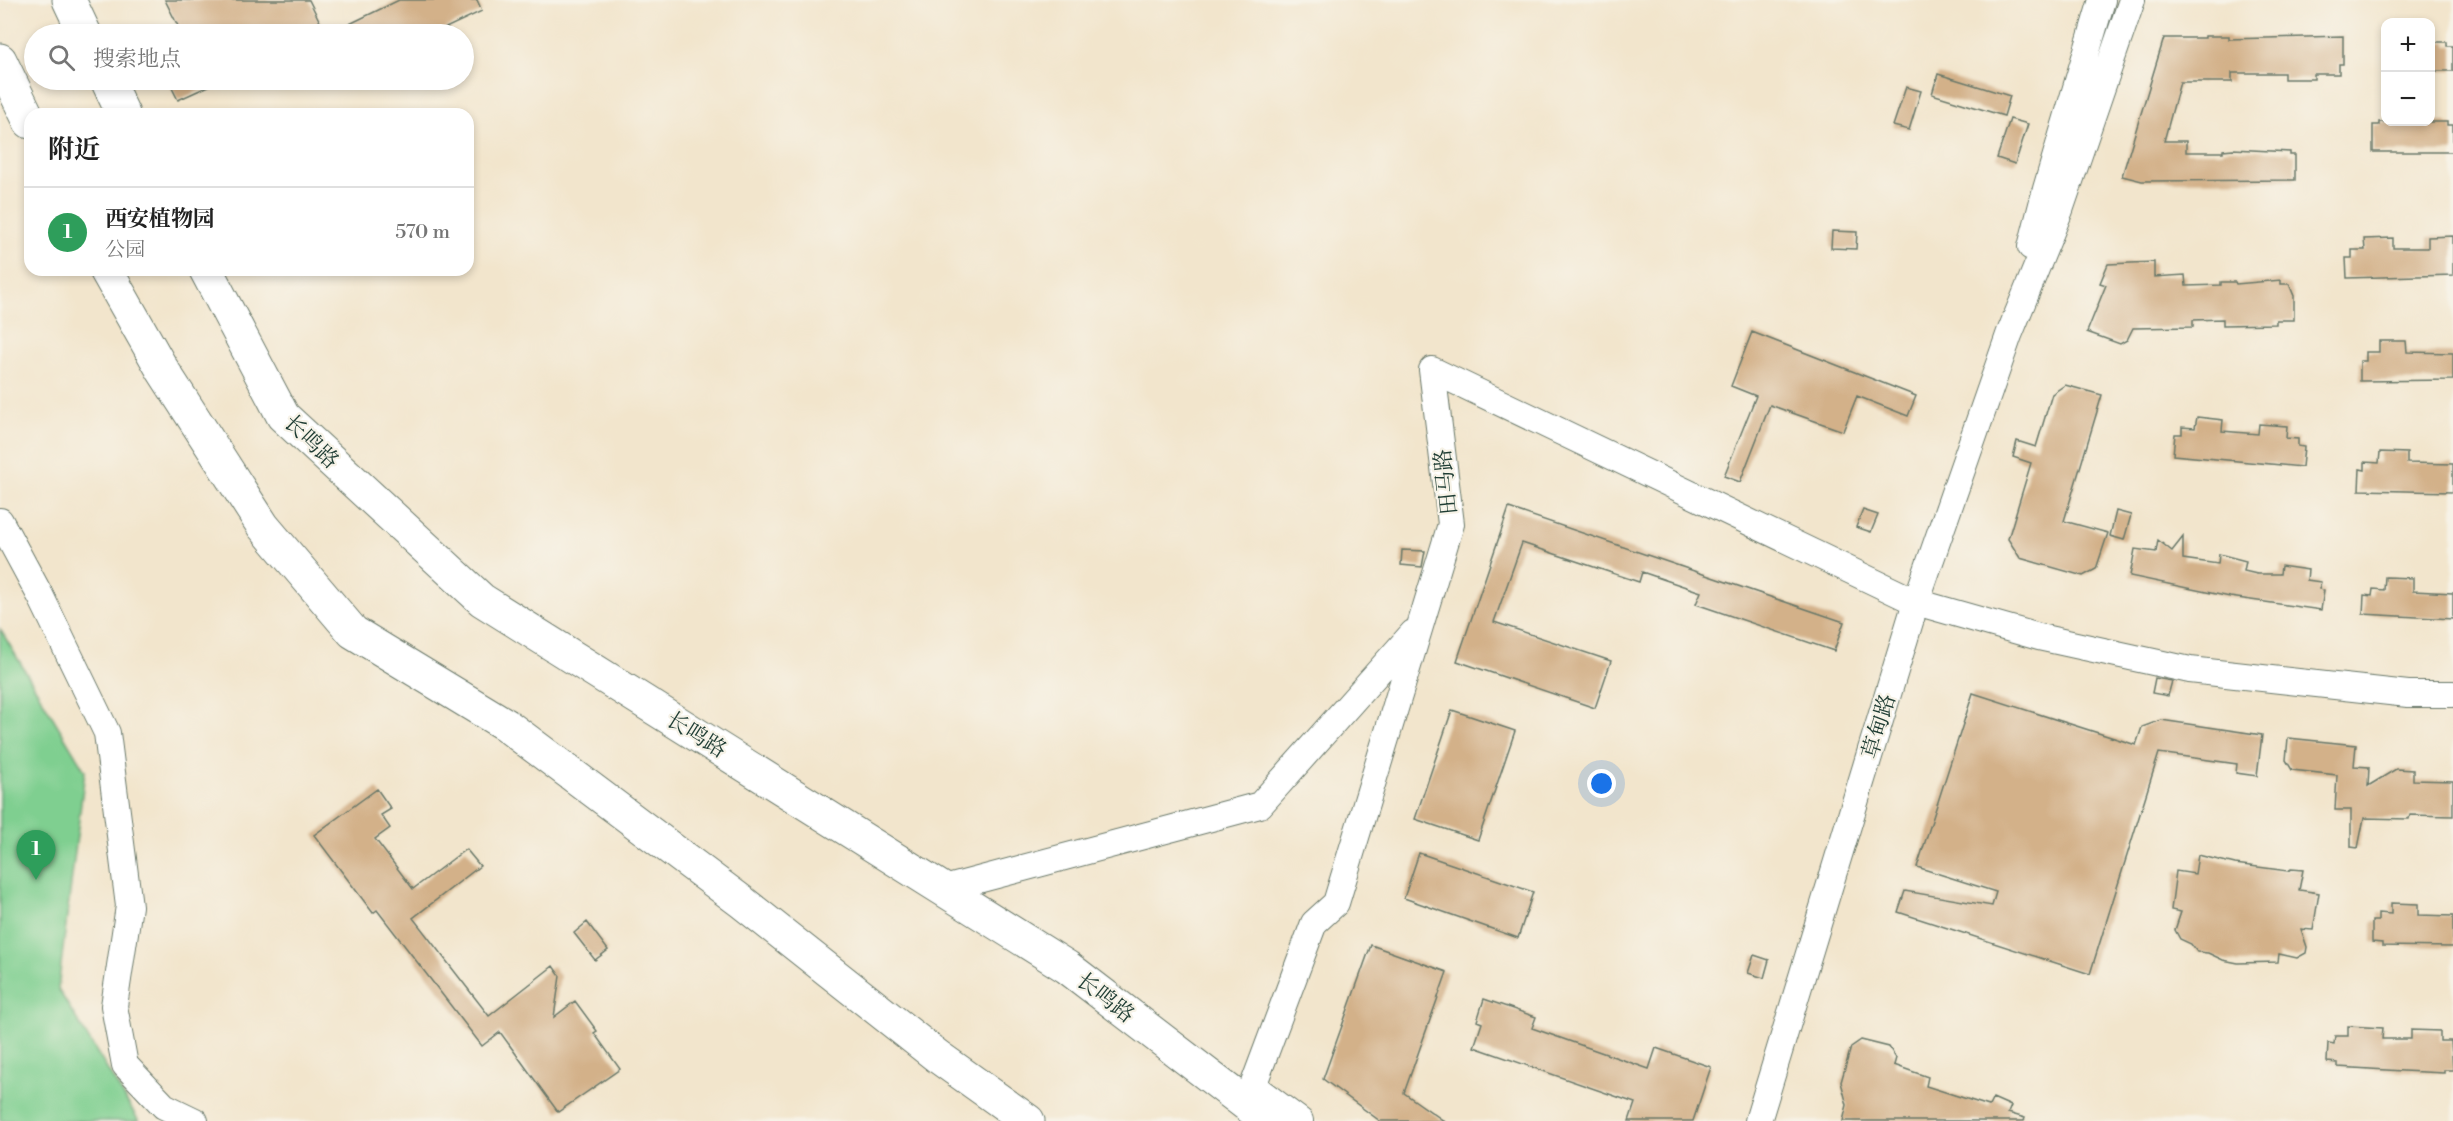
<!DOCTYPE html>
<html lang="zh">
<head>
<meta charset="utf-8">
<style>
  body { margin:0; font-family:"Libre Bodoni","Noto Serif SC",serif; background:#f6f6f6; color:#222 }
  .controls { position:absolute; right:18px; top:18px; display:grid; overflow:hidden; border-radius:12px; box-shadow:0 3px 9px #0003 }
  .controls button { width:54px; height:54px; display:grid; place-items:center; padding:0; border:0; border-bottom:2px solid #e0e0e0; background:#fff; color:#222; font:30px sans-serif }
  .you { position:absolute; left:1602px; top:784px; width:21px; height:21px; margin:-15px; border:4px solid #fff; border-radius:50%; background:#1a73e8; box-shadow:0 0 0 9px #1a73e833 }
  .badge { display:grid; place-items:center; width:39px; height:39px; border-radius:50%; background:#d1495b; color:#fff; font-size:20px; font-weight:700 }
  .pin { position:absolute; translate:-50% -50px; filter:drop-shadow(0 2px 3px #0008) }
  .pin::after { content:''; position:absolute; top:32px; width:21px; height:18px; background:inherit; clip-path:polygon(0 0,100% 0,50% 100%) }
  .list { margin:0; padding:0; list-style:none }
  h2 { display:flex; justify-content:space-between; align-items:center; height:78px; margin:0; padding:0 24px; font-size:26px }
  h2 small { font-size:20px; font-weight:400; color:#767676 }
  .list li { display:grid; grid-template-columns:39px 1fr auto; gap:18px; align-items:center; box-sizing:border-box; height:90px; padding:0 24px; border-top:2px solid #e0e0e0 }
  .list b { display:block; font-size:22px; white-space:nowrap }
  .list p { margin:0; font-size:20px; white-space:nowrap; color:#767676 }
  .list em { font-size:20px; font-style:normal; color:#767676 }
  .icon { flex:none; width:33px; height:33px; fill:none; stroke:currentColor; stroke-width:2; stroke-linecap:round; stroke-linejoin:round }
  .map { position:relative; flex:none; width:2453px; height:1121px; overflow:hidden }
  .search { position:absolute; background:#fff; box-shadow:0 3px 9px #0003; left:24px; top:24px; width:450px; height:66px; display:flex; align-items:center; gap:15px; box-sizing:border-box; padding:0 21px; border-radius:33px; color:#767676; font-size:22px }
  .panel { position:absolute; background:#fff; box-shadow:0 3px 9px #0003; left:24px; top:108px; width:450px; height:168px; border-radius:18px }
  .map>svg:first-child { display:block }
  .green { fill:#7fcf90; stroke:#4f8662; stroke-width:1.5 }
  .building { fill:#d3b189 }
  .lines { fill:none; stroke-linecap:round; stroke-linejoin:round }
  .minor-casing { stroke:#697869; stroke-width:28 }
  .major-casing { stroke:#697869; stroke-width:35 }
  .minor { stroke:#fff; stroke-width:26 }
  .major { stroke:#fff; stroke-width:33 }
  .labels { text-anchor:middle; stroke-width:4.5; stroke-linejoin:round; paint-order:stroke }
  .street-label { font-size:22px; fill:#1f3d34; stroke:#f7f3e8 }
</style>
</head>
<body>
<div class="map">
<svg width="2453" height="1121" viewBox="0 0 2453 1121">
  <rect width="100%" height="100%" fill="#f7f3e8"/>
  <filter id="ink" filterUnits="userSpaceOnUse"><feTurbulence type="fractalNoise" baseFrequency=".0167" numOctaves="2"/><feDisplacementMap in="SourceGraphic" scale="12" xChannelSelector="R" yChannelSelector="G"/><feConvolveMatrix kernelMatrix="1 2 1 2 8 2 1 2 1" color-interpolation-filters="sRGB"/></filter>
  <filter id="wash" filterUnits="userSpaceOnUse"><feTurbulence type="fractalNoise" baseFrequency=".008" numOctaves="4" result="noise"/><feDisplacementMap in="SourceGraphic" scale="24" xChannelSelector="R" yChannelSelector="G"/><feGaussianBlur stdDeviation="1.35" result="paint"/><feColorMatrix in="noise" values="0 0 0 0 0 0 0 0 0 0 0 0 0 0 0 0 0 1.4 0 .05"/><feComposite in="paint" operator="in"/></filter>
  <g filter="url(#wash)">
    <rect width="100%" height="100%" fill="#f2e5cc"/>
    <!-- green -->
    <path class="green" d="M0 629 85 771 58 989 139 1121H0Z"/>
    <g id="blocks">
      <!-- building -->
      <path class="building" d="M165 0H309L326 34H182Z
        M399 0H477L482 11 433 34H329Z
        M2205 36H2229V39L2343 36V64H2339V74H2314V79H2284V73H2232V82H2180L2164 141H2186V152H2223V150L2233 149 2290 152V155H2295V180L2142 181 2122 176 2164 38H2205Z
        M2430 42H2447V46H2453V71H2430Z
        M1938 74 2010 96 2004 116 1932 94Z
        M168 80H222L178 100Z
        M1906 87 1921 91 1909 130 1893 126Z
        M2010 119 2028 124 2015 164 1997 158Z
        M2379 122H2447V125H2453V152H2373V125H2379Z
        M1832 231 1857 232 1856 249 1831 248Z
        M2453 236V275L2347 278 2346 258H2352V250H2365L2364 239 2393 238V248H2428V237Z
        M2154 262V277L2185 275 2186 286 2221 285V282H2235L2236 284 2281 280V284H2289L2294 296V320H2276V324L2223 325V319L2193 320V327L2133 328 2127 340 2120 344 2087 332 2106 285 2100 283 2108 264Z
        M1752 332 1916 396 1908 416 1857 396 1843 431 1770 405 1740 482 1724 476 1756 396 1731 386Z
        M2379 341H2406L2407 352 2453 353V380L2360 381V361H2366V352H2379Z
        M2065 385 2102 395 2064 521 2108 533 2096 569 2083 576 2020 558 2008 539 2031 463 2013 457 2017 441 2036 447 2052 394Z
        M2197 417 2223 420 2222 431 2258 434 2259 424 2287 426 2286 438 2298 439V446L2304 447 2302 467 2173 455 2175 434H2182V427L2195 428Z
        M2380 452 2407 453V463L2453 464V492L2359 490 2360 469 2365 470V462L2379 463Z
        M1509 508 1844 622 1834 651 1696 604 1701 592 1683 586 1642 572 1639 582 1522 543 1494 622 1611 661 1595 708 1457 661Z
        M1863 510 1878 515 1871 532 1856 527Z
        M2116 511 2131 515 2124 540 2110 536Z
        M2183 537V559L2218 564 2219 554 2246 561 2244 571 2257 574H2280L2281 566 2308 570 2307 580 2321 582 2319 589 2324 590 2321 610 2230 597 2130 576 2135 549 2156 552 2158 540 2172 551Z
        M1402 550 1425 551 1422 567 1401 565Z
        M2385 577 2413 578V591L2453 593V619L2363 614 2364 595 2372 596 2373 589 2384 590Z
        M2155 678 2172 681 2168 696 2152 693Z
        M1973 693 2136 745 2142 727 2161 720 2262 735 2257 776 2236 773 2237 764 2159 753 2090 974 1898 912 1905 891 1992 906 1996 892 1917 867Z
        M1452 710 1515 731 1478 840 1415 819Z
        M2288 738 2356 745 2354 766 2369 767 2368 786 2396 769 2413 770V780L2453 781V816L2410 815 2409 819 2364 818 2358 848 2351 847V810H2335L2337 775 2292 770 2286 760Z
        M377 789 391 809 381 815 390 828 375 839 413 889 466 849 480 866 413 918 489 1016 553 966 560 976 554 1017 575 1001 597 1031 594 1033 620 1069 558 1112 500 1032 482 1046 377 910 373 913 314 835Z
        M1419 853 1533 892 1518 938 1404 898Z
        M2198 855 2235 864 2288 871 2291 869 2303 870 2299 890 2319 893 2313 930 2301 929 2307 947 2306 953 2297 958 2279 954 2278 962 2238 963 2223 960 2208 953 2197 952 2191 944 2180 939 2175 930 2181 912 2171 910 2176 871 2195 874Z
        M2391 903 2418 904V915L2453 916V947L2382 946V943L2372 942V921H2378V913L2391 914Z
        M587 922 608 950 595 960 574 933Z
        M1371 945 1447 972 1404 1093 1444 1121H1380L1323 1079Z
        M1754 955 1769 960 1764 978 1748 973Z
        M1484 999 1536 1017 1532 1028 1649 1069 1656 1048 1711 1067 1693 1121H1629L1635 1103 1474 1047 1482 1023 1477 1021Z
        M2348 1026 2383 1028 2382 1039H2411V1030L2440 1031V1041H2451L2453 1070H2444V1073L2403 1071 2338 1067V1063L2327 1062 2328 1043 2334 1044 2335 1036H2348Z
        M1861 1040 1889 1047 1896 1058 1894 1065 1928 1077 1926 1086 1989 1106 1993 1098 2011 1106 2008 1113 2025 1118 2024 1121H1843L1847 1105 1841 1082 1851 1047Z"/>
    </g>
  </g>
  <g filter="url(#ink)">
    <use href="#blocks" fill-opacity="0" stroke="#697869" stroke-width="1.5"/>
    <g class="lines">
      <!-- minor casing -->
      <g class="minor-casing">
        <path id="minor" d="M2031 247 2046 189 2102 0
          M1432 370 1916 602 2039 637 2190 670 2408 694H2453
          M0 521 41 597 107 733 129 906 114 1006 125 1065 164 1106 195 1121
          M944 889 1260 805 1413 633
          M1300 1121 1253 1086 1314 923 1336 903 1451 524 1432 370
          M1758 1121 1916 602 2009 335 2060 210 2132 0"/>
      </g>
      <!-- major casing -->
      <g class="major-casing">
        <path id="major" d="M69 0 85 34
          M0 60 30 122
          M107 80 123 114
          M106 270 162 369 263 526 353 632 506 725 742 902 937 1056 1028 1121
          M206 270 283 416 482 600 1067 967 1268 1121"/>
      </g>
      <!-- minor -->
      <use href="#minor" class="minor"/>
      <!-- major -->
      <use href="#major" class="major"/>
    </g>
  </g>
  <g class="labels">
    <!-- street labels -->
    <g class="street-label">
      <text transform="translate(312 441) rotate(44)" y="8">长鸣路</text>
      <text transform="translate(1445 482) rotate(-96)" y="8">田马路</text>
      <text transform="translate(1878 726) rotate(-73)" y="8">草甸路</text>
      <text transform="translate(697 734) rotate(32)" y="8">长鸣路</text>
      <text transform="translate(1106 997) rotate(38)" y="8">长鸣路</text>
    </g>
  </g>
</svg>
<div class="controls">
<button>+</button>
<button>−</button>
</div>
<div class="you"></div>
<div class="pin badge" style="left:36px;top:880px;background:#2e9e5b">1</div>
<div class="search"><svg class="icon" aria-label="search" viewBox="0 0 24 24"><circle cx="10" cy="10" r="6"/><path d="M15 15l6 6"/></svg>搜索地点</div>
<section class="panel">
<h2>附近<small></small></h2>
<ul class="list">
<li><span class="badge" style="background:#2e9e5b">1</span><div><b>西安植物园</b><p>公园</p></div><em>570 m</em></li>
</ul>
</section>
</div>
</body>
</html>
